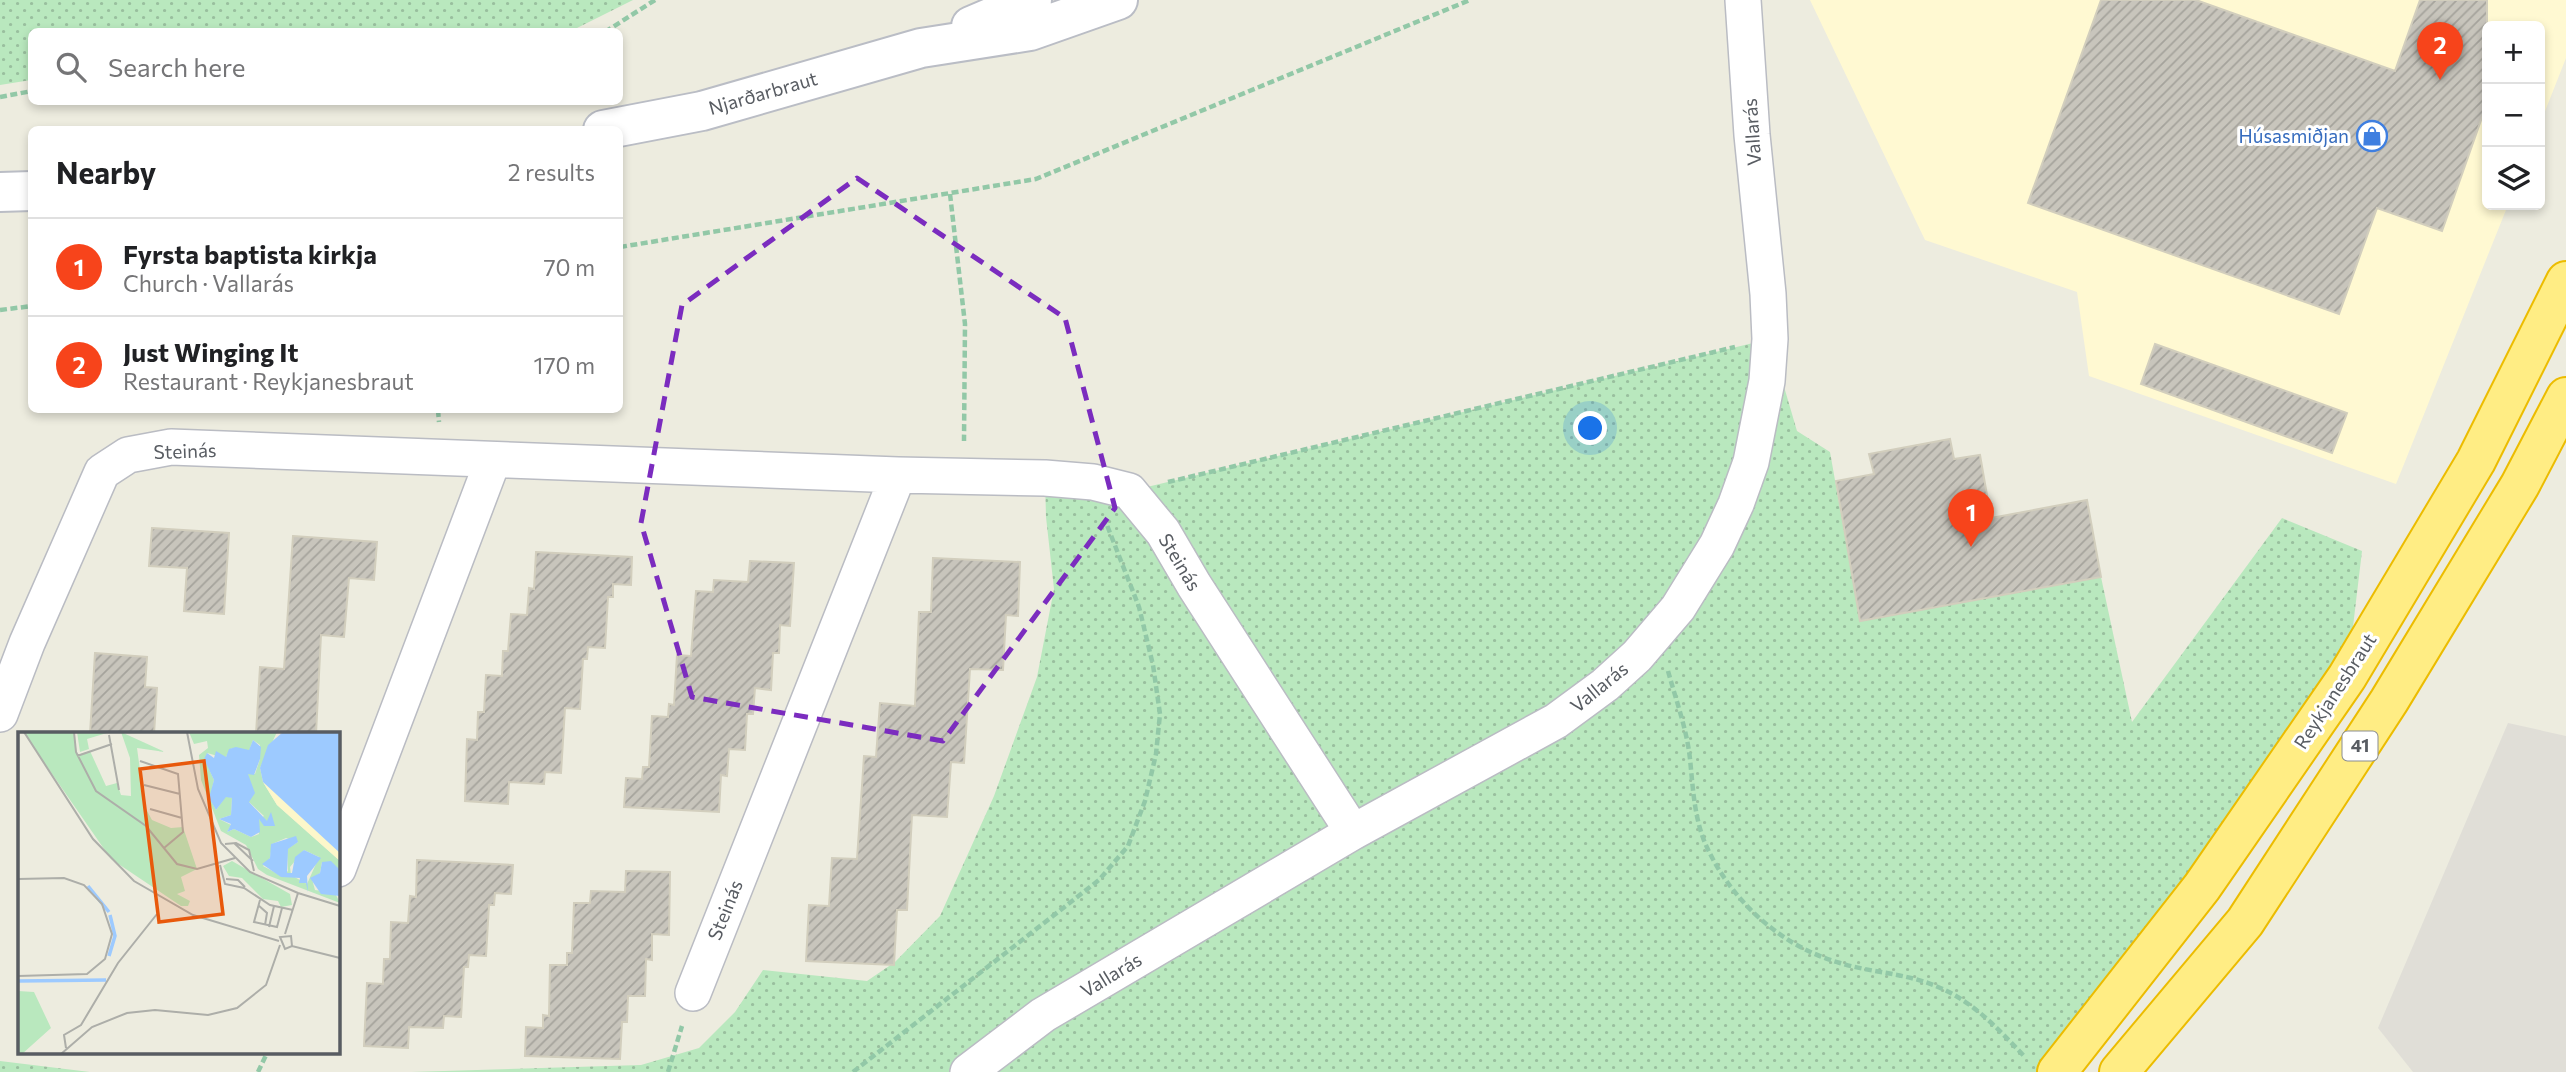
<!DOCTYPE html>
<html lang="en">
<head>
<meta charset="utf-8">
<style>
  body { margin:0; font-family:Commissioner,sans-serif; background:#f6f6f6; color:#202124 }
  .controls { position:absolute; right:21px; top:21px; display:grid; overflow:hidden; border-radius:10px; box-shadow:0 4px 10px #0003 }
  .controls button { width:63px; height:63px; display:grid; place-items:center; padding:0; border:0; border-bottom:2px solid #e0e0e0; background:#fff; color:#202124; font:35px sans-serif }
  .you { position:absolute; left:1591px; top:429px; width:24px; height:24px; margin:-18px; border:5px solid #fff; border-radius:50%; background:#1a73e8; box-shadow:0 0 0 10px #1a73e833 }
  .badge { display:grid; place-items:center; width:46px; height:46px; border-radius:50%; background:#f7441b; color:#fff; font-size:23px; font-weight:700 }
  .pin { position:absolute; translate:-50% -58px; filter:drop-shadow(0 2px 4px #0008) }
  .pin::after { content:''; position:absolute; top:37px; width:24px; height:21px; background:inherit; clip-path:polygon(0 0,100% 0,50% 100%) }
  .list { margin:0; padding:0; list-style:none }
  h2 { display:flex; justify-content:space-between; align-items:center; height:91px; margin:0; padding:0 28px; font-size:30px }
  h2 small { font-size:23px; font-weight:400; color:#757577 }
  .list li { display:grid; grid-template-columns:46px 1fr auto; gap:21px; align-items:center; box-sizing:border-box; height:98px; padding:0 28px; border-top:2px solid #e0e0e0 }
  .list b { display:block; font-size:26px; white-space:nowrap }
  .list p { margin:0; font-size:23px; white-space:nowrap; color:#757577 }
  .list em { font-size:23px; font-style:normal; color:#757577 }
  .icon { flex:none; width:38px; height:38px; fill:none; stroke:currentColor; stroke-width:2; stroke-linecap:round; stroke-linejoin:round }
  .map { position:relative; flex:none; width:2566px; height:1072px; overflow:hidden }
  .search { position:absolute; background:#fff; box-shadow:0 4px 10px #0003; left:28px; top:28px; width:595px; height:77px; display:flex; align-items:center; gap:18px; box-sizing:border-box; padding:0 24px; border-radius:10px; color:#757577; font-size:26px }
  .panel { position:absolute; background:#fff; box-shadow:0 4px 10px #0003; left:28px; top:126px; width:595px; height:287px; border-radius:10px }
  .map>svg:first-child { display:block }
  .commercial { fill:#fff9d2 }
  .industrial { fill:#e0ded7 }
  .grass { fill:url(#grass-dots) }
  .building { fill:url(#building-hatch); stroke:#d2cebd; stroke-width:2 }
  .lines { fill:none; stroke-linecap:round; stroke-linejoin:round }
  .street-casing { stroke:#babcc3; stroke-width:38 }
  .secondary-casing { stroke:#babdc5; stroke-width:42 }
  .highway-casing { stroke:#ecbc00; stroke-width:42 }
  .path { stroke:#92c8a7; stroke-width:4.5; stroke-dasharray:7 3.5; stroke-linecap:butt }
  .street { stroke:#fff; stroke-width:35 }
  .secondary { stroke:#fff; stroke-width:38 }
  .highway { stroke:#ffed84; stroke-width:38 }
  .marked { fill:none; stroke:#7b2cbf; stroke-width:5; stroke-dasharray:14 9; stroke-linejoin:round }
  .labels { text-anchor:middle; stroke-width:6; stroke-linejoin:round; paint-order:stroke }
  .shield { fill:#fff; stroke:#8a8d91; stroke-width:2 }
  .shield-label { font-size:18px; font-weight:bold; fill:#585c62 }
  .street-label { font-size:19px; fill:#585c62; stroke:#fff }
  .shop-label { font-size:19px; fill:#366cbe; stroke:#fff; text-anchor:end }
  .inset-river { fill:none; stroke:#9dcaff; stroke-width:3.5 }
  .inset-road { fill:none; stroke:#adaea9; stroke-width:2 }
  .view { fill:#e8590c; fill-opacity:0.15; stroke:#e8590c; stroke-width:3.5 }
  .inset-edge { fill:none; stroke:#585c62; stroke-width:3.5 }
</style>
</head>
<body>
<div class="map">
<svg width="2566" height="1072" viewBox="0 0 2566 1072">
  <defs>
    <pattern id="grass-dots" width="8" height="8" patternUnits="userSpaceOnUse" patternTransform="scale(1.75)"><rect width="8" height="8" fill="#b9e8be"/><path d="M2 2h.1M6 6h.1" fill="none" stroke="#99bf9e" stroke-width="1.8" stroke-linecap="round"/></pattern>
    <pattern id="building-hatch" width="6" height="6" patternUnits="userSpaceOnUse" patternTransform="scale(1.75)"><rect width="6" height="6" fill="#c8c5bc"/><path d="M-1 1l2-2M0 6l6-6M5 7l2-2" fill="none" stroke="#a5a39c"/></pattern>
  </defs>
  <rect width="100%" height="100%" fill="#edecdf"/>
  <!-- commercial -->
  <path class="commercial" d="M1810 0H2566V58L2540 124V26H2487V205H2508L2396 484 2089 376 2077 292 1925 240Z"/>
  <!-- industrial -->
  <path class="industrial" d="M2508 723 2566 736V1072H2413L2378 1028Z"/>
  <!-- grass -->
  <path class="grass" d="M0 0H633L571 31 32 32 31 80 0 85Z
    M1770 339 1797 431 1830 452 1860 621 2101 577 2132 722 2282 518 2362 551 2347 677 2047 1072H411L641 1065 699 1048 735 1012 763 970 867 981 895 962 940 916 994 796 1037 677 1054 589 1046 517 1045 478 1130 491Z
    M0 1061 90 1072H0Z"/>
  <!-- building -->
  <path class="building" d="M2101 0H2196L2395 71 2420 0H2487V103L2442 231 2377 208 2339 314 2028 203Z
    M2155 344 2347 413 2332 453 2141 384Z
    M1950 439 1954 459 1980 455 1991 518 2087 500 2101 577 1860 621 1836 481 1874 474 1869 454Z
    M152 528 229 533 224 614 184 611 187 568 149 566Z
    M293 536 377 542 374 580 349 578 344 637 321 635 316 734H256L260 667 284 669Z
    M536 552 632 557 631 585 613 584V597H608L605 648 588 647 587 659H583L580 709 565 708 561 773 545 772 544 784 509 782 508 804 465 801 467 739 477 740 478 712H484L486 675 502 676 503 651H508L511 614 527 615 529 588 534 589Z
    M933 558 1020 562 1018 616 1006 615 1003 670 970 669 964 763 951 762 947 817 912 815 907 910H897L894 965 806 961 809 905 829 906 832 858 857 859 864 756 876 757 880 703 915 706 919 612H931Z
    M750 561 794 563 790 626 780 625 779 653H773L771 690 755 688 753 714H747L745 750 729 749 727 776 721 775 719 812 624 807 626 778 642 779 643 767H649L652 716 668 717 669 704 674 705 677 655 691 656 696 591 713 592 714 580 748 582Z
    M95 653 147 657 145 687 157 688 154 734H90Z
    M417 860 513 865 511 894 495 893 494 905H489L486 956 469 955 468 967H464L461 1017 444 1016 443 1028 409 1027 408 1048 364 1046 367 983 383 984 384 959H390L391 922 408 923 410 896 416 897Z
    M626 871 670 872 669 935 652 934V960L646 959 645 996H628L627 1022H622L620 1059 525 1056 526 1027 543 1028V1015L549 1016 550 965H567V953H572L574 903H590L591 891 625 892Z"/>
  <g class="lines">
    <!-- street casing -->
    <g class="street-casing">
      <path id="street" d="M0 714 27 643 102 472 128 455 171 447 898 475 1045 478 1093 482 1129 491 1163 532 1194 585 1353 832
        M338 869 493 460
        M693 993 898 475
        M968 1072 1043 1015 1353 832 1556 721 1605 685 1637 656 1678 608 1717 545 1736 504 1751 462 1767 381 1770 339 1768 294 1752 135 1743 0"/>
    </g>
    <!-- secondary casing -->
    <g class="secondary-casing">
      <path id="secondary" d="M971 26 1032 0
        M603 130 702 111 921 48 1030 31 1118 0
        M0 192 32 191"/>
    </g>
    <!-- highway casing -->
    <g class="highway-casing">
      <path id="highway" d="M2057 1072 2202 887 2347 677 2476 461 2566 281
        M2119 1072 2245 922 2389 701 2520 485 2566 397"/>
    </g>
    <!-- path -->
    <path class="path" d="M605 32 655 0
      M0 97 32 91
      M392 102H416
      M950 194 965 324 964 441
      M620 247 1036 179 1470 0
      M0 310 32 306
      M438 410 439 422
      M1168 482 1735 347
      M1668 671C1676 700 1687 730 1690 759 1693 788 1694 816 1705 843 1730 900 1780 946 1840 963 1872 973 1907 973 1938 987 1974 1002 1998 1029 2024 1056
      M258 1072 267 1053
      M668 1072 682 1026
      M853 1072 1099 880 1128 846 1145 801 1156 754 1160 714 1153 665 1139 607 1105 520"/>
    <!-- street -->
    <use href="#street" class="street"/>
    <!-- secondary -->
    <use href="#secondary" class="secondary"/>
    <!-- highway -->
    <use href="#highway" class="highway"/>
  </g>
  <!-- marked area -->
  <path class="marked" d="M857 178 1065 318 1115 508 943 741 692 697 641 523 682 305Z"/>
  <!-- icons -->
  <defs>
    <g id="shop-ring" transform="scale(1.575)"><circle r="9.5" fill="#fff" stroke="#3f7fe0" stroke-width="1.5"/><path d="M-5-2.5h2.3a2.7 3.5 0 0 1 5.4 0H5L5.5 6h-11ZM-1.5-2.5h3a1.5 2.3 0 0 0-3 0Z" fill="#3f7fe0"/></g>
  </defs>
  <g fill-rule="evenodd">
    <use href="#shop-ring" x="2372" y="136"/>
  </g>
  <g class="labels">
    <!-- shield labels -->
    <rect class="shield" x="2342.5" y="731.5" width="35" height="29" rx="5"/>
    <g class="shield-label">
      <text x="2360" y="752">41</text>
    </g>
    <!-- street labels -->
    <g class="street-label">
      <text transform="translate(763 93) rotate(-16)" y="7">Njarðarbraut</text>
      <text transform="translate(1752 132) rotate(-94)" y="7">Vallarás</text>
      <text transform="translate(185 451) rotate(-2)" y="7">Steinás</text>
      <text transform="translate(1180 562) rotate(59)" y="7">Steinás</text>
      <text transform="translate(1599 687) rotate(-39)" y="7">Vallarás</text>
      <text transform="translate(2335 691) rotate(-57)" y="7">Reykjanesbraut</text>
      <text transform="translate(725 910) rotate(-68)" y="7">Steinás</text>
      <text transform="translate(1111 975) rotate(-31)" y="7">Vallarás</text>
    </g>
    <!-- shop labels -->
    <g class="shop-label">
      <text x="2349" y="143">Húsasmiðjan</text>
    </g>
  </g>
  <!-- overview -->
  <g transform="translate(18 732)">
    <rect width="322" height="322" fill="#edecdf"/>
    <path d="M5 0H56L59 23 72 19 88 54 99 51 103 63 113 64 112 26 103 0 147 20 119 16 127 75 134 88 153 96 165 95 179 137 163 145 167 159 159 162 172 169 170 174H163L93 127ZM92 0 69 7 71 17 62 20 59 0ZM171 0H259L242 36 245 50 259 73 322 129V138L304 130 302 141 294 147 297 158 317 161 322 171 249 143 240 137 228 113 203 99 183 48 181 23 190 16 189 9 176 12ZM235 8 242 13V27L237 42H230L231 70 246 84 239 89 241 102 233 105 216 97 209 100 213 93 201 87 213 83 214 66 208 64 198 78 192 66 196 48 188 30 189 21 207 26 214 16 231 19ZM268 106 280 110 269 117 270 139 264 144 245 134 252 126 254 112ZM286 118 301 125 289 152 273 143 272 135ZM214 129 272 162 274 173 263 175 260 169 245 167 224 146 211 144 205 134ZM0 259 16 260 33 296 4 322H0Z" fill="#b9e8be" fill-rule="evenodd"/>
    <path d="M245 50 322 121V129L259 73Z" fill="#fdf7ca"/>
    <path d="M265 0H322V121L245 50 242 36 250 13ZM235 8 243 15 242 27 236 43 230 42 237 61 231 70 249 89 253 80 257 94H246L241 87 242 100 233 105 216 97 209 100 213 92 201 87 213 83 214 66 208 65 198 78 191 66 196 48 186 27 189 21 196 26 198 19 208 25 211 17 218 15 231 18ZM278 104 280 110 270 117 269 141H274L277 125 286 118 303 126 289 144 290 160 288 151H281L282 146 263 145 244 132 252 126 253 112ZM313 129 322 138V164L303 162 292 146 302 141 304 130Z" fill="#9dcaff"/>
    <path class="inset-river" d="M70 154 91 180M91 224 97 204 92 183M0 249 88 248"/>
    <path class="inset-road" d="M6 0 75 107 116 149 175 183 261 209M56 0 58 20 78 59 128 94 159 132 179 137 217 126M169 0 180 57 203 111 232 140 280 161M91 3 101 58M59 24 94 12M122 29 160 42 165 100 146 116M126 53 162 62M132 77 164 86M216 111 235 129M207 112 218 111 231 118 236 139M202 133 207 152 226 156 252 173 275 178M0 147 46 146 66 153 84 172 94 202 87 227 69 242 0 244M208 147 220 148 227 155M280 161 322 174M242 168 236 190 259 195 264 176M240 173 249 181 247 193M251 195 256 174M267 202 280 161M274 214 273 204 262 205 267 217 274 214 322 226M48 316 46 303 63 293 100 231 139 182M43 322 74 295 109 281 137 278 190 283 219 276 248 253 262 213"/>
    <path class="view" d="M186 29 205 182 141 190 122 37Z"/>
    <rect width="322" height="322" class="inset-edge"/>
  </g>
</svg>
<div class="controls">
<button>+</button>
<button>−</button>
<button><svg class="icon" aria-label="layers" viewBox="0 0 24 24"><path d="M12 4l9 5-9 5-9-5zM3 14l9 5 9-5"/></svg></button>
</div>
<div class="you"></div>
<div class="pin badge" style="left:1971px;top:547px">1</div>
<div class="pin badge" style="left:2440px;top:80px">2</div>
<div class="search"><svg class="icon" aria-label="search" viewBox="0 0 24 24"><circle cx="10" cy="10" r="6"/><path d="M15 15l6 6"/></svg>Search here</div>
<section class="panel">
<h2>Nearby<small>2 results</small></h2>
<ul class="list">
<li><span class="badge">1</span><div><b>Fyrsta baptista kirkja</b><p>Church · Vallarás</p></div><em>70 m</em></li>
<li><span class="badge">2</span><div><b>Just Winging It</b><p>Restaurant · Reykjanesbraut</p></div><em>170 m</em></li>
</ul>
</section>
</div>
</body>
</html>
